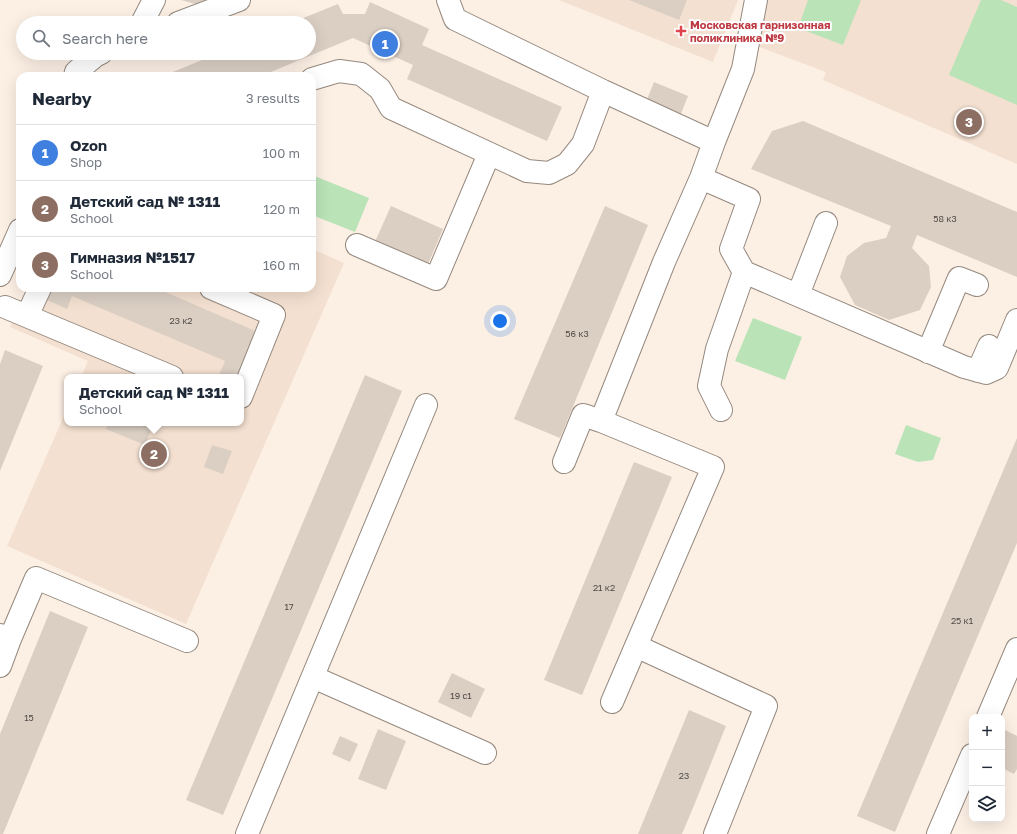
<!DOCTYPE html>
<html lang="en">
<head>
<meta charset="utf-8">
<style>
  body { margin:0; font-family:"Golos Text",sans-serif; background:#f2f2f3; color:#1f2937 }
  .controls { position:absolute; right:12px; bottom:12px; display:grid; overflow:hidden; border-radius:8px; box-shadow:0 4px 16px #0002 }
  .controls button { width:36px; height:36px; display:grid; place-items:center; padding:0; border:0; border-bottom:1px solid #e0e1e3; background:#fff; color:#1f2937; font:20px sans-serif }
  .you { position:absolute; left:500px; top:321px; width:14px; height:14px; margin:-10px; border:3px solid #fff; border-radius:50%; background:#1a73e8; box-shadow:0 0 0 6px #1a73e833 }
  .badge { display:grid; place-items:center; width:26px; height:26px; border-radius:50%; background:#d93025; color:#fff; font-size:13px; font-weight:700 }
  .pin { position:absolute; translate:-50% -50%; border:2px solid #fff; box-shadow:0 1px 4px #0006 }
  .popup { position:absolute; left:64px; top:374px; width:180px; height:52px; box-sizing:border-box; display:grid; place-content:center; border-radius:8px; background:#fff; filter:drop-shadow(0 1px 3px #0005); font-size:13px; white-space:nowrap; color:#747a83 }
  .popup b { font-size:15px; color:#1f2937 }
  .popup::after { content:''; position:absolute; left:50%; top:100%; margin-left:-8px; border:8px solid transparent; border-top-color:#fff }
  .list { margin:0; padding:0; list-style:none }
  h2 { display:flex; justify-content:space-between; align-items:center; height:52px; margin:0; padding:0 16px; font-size:17px }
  h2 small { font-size:13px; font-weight:400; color:#747a83 }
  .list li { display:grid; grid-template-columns:26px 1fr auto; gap:12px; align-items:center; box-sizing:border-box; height:56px; padding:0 16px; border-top:1px solid #e0e1e3 }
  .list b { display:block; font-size:15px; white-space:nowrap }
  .list p { margin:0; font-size:13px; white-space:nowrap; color:#747a83 }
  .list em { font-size:13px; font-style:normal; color:#747a83 }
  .icon { flex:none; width:22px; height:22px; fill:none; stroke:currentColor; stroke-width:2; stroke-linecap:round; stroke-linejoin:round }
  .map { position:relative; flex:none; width:1017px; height:834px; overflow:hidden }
  .search { position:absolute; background:#fff; box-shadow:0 4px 16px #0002; left:16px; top:16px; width:300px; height:44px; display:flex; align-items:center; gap:10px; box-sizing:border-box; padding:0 14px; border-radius:22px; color:#747a83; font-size:15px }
  .panel { position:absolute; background:#fff; box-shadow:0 4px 16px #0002; left:16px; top:72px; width:300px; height:220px; border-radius:12px }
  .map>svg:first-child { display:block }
  .built { fill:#f3e0d0 }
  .green { fill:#bae3b7 }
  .building { fill:#dbcfc4 }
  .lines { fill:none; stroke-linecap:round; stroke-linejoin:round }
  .minor-casing { stroke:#95897f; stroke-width:24 }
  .minor { stroke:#fff; stroke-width:22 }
  .health-dot { fill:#e0444e; stroke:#fff; stroke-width:1.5 }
  .labels { text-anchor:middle; stroke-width:4; stroke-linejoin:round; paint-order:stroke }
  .number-label { font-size:9px; fill:#524c47 }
  .health-label { font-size:11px; font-weight:bold; fill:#be3a42; stroke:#fff; text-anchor:start }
</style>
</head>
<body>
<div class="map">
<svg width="1017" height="834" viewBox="0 0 1017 834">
  <rect width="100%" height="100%" fill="#fcefe4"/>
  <!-- built -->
  <path class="built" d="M559 0H738L713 62Z
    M757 0H1017V164L823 80 826 72 741 40Z
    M312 249 344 263 186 624 7 546 67 409V423H241V377H81L88 361 10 327 27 288H312Z"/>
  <!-- green -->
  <path class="green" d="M808 0H861L843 45 798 28Z
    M981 0H1001L1017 7V105L949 75Z
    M312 175 369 198 355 232 312 215Z
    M753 318 802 337 785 380 735 361Z
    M906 425 941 438 933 460 918 462 895 454Z"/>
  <!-- building -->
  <path class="building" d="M181 0H208L206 7Z
    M629 0H687L679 20Z
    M370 2 429 29 422 45 562 107 547 141 407 79 413 65 353 38 261 76H163L219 53H309V23H291L338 4 343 14H365Z
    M654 82 688 96 680 116 646 102Z
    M803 121 1017 212V277L917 235 912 248 929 266 931 287 920 310 889 320 855 305 840 277 847 256 864 243 886 238 891 226 751 169 772 131Z
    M391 206 443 229 426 269 373 246Z
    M605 206 648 225 560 438 514 419Z
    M53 288H156L260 333 240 377H223L219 375 225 361 72 296 67 309 47 300Z
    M247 288H261L259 293Z
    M5 350 43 366 0 471V364Z
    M365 375 402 391 223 815 186 800Z
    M108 423H154L145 445 106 429Z
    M1017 438V543L895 832 857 816Z
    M212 445 232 451 223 474 204 467Z
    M634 462 672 477 582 695 544 680Z
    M50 611 88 627 3 834H0V734Z
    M452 673 485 689 471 718 438 702Z
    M689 710 726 726 695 803 682 834H638Z
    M378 729 406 741 386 790 358 779Z
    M1003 729 1017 736V769L1014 774 1002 768V731Z
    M340 736 358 744 350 762 332 754Z"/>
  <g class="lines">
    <!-- minor casing -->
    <g class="minor-casing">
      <path id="minor" d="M142 23 154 0
        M178 23 239 0
        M75 76 76 72 95 56 101 53
        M312 79 339 71 361 74 380 89 391 108 527 171 549 173 567 164 583 144 603 91 455 19 448 0
        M603 91 714 142 743 69 756 0
        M714 142 701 178 664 262 601 421 713 467 636 646 766 706 715 834
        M701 178 749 199 731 249 744 272 964 367 986 373 997 368 1017 320
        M357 245 436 279 489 154
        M0 275 20 230
        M211 288 274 315 241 397
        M798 295 826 223
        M5 307 172 377
        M27 316 40 288
        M928 352 959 278 977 285
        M978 371 989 346
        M721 410 709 386 717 349 744 272
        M564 462 583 415 601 421
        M0 635 10 639 0 666
        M10 639 36 578 187 641
        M313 677 485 753
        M612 702 636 646
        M988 717 1017 649
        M247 834 426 405
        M938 834 972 755"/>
    </g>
    <!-- minor -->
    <use href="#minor" class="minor"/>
  </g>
  <!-- markers -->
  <path class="health-dot" d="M679 25h4v4h4v4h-4v4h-4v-4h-4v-4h4z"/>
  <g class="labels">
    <!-- number labels -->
    <g class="number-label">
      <text x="945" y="222">58 к3</text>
      <text x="181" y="324">23 к2</text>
      <text x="577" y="337">56 к3</text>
      <text x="604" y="591">21 к2</text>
      <text x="289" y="610">17</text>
      <text x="962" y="624">25 к1</text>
      <text x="461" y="699">19 с1</text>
      <text x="29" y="721">15</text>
      <text x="684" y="779">23</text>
    </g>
    <!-- health labels -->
    <g class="health-label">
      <text x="690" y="29">Московская гарнизонная<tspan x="690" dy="13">поликлиника №9</tspan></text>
    </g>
  </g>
</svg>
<div class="controls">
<button>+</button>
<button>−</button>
<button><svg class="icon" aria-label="layers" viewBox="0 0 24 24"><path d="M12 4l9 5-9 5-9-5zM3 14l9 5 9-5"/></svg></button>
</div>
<div class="you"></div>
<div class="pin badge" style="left:385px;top:44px;background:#3f7fe0">1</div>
<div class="pin badge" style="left:154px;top:454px;background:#8d6e63">2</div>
<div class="popup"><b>Детский сад № 1311</b>School</div>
<div class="pin badge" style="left:969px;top:122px;background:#8d6e63">3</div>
<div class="search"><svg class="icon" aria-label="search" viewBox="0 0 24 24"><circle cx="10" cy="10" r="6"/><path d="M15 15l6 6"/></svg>Search here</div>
<section class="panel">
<h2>Nearby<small>3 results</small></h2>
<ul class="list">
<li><span class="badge" style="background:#3f7fe0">1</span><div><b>Ozon</b><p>Shop</p></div><em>100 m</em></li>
<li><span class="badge" style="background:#8d6e63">2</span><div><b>Детский сад № 1311</b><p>School</p></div><em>120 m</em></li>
<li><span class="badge" style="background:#8d6e63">3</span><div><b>Гимназия №1517</b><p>School</p></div><em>160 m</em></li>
</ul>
</section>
</div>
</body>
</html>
